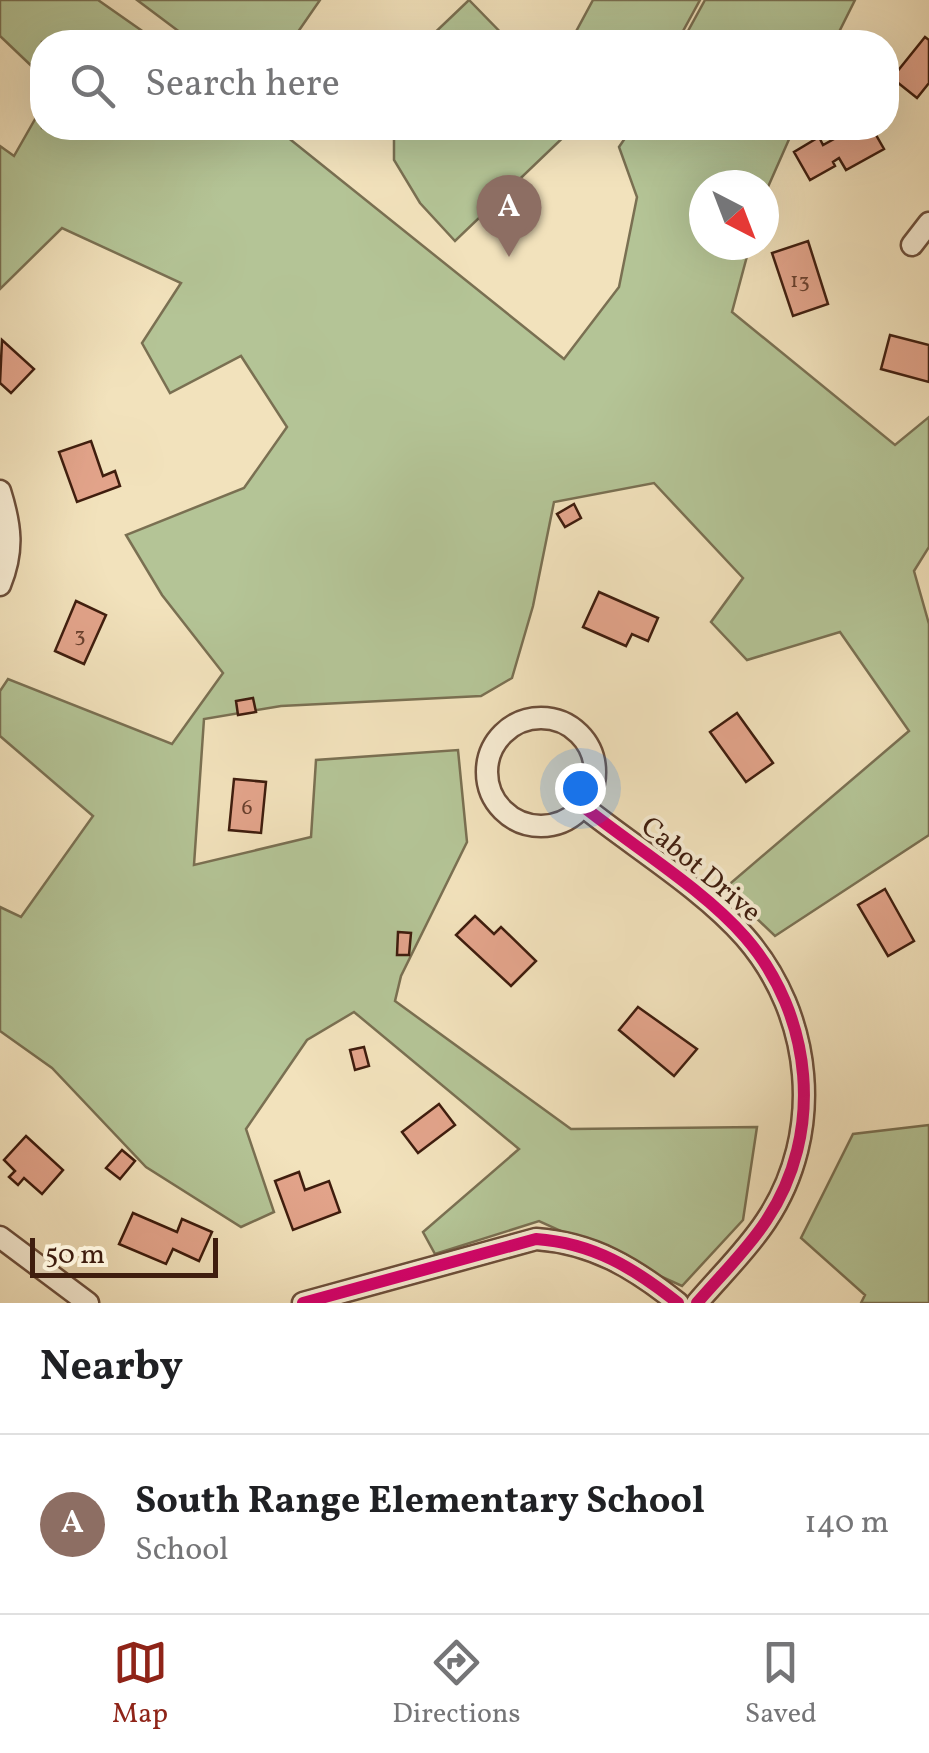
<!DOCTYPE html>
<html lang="en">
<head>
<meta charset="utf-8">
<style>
  body { margin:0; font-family:Vollkorn,serif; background:#f2f2f2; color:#202124 }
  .compass { position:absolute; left:689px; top:170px; width:90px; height:90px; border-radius:50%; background:#fff; box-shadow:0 10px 40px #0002; rotate:138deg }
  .scale { position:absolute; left:30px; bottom:25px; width:188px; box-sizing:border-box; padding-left:10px; border:5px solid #3f1d0e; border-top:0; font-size:28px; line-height:35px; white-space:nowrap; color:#3f1d0e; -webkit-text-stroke:8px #f7ecd3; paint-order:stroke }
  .you { position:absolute; left:580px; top:788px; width:35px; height:35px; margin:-25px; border:8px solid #fff; border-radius:50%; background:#1a73e8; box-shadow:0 0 0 15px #1a73e833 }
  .badge { display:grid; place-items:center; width:65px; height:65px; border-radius:50%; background:#8f2418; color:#fff; font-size:32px; font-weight:700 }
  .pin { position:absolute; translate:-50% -82px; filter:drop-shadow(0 2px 5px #0008) }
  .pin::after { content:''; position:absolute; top:52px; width:35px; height:30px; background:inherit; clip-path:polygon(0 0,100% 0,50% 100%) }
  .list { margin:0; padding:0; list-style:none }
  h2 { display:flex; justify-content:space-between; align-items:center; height:130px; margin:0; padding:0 40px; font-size:42px }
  h2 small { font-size:32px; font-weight:400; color:#757577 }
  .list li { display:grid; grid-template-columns:65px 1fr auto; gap:30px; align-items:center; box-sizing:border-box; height:180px; padding:0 40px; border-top:2px solid #e0e0e0 }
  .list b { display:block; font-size:38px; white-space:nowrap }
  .list p { margin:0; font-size:32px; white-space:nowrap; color:#757577 }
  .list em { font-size:32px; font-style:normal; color:#757577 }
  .icon { flex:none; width:55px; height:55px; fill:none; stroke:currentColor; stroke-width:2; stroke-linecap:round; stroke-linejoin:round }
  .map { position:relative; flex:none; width:929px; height:1303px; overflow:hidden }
  .search { position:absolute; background:#fff; box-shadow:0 10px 40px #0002; left:30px; right:30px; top:30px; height:110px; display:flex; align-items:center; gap:25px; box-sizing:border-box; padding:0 35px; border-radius:40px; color:#757577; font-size:38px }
  .sheet { height:310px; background:#fff }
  nav { display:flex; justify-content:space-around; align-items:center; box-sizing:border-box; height:140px; border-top:2px solid #e0e0e0; background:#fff; font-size:28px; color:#757577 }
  nav a { display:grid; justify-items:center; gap:5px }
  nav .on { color:#8f2418 }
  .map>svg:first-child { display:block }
  .green { fill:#b4c496; stroke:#7a7052; stroke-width:2.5 }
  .building { fill:#e3a48b; stroke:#3f1d0e; stroke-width:2.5 }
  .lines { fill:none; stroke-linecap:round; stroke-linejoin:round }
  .street-casing { stroke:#6c4e3a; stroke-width:25 }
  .street { stroke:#f7ecd3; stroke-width:20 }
  .cycleway-casing { stroke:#f7ecd3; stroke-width:19 }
  .cycleway { stroke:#d6006c; stroke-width:12 }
  .labels { text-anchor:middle; stroke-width:8; stroke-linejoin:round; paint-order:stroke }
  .number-label { font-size:22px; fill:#683f2d }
  .street-label { font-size:28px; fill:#3f1d0e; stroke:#f7ecd3 }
</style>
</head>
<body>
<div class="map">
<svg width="929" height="1303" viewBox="0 0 929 1303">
  <rect width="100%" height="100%" fill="#f2e2bc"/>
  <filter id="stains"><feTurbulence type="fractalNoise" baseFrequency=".002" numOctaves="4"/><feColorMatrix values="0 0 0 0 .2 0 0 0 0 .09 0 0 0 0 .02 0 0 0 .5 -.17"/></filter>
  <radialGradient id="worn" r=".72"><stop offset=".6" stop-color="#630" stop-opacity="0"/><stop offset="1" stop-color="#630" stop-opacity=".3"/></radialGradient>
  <!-- green -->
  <path class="green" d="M0 0H98L158 42H42V76L0 36Z
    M137 0H320L291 42H193Z
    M469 0 510 42H425Z
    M593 0H700L677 42H578L572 39Z
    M705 0H855L834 42H682Z
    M42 107V128H276L564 359 619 287 637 197 619 147 632 128H794L764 196V185H704V245H750L732 312 895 445 929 417V547L914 571 929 624V835L775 936 725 888 909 731 840 632 747 660 711 622 743 578 654 483 554 502 533 606 512 678 481 696 281 706 204 719 194 865 311 837 316 760 458 750 467 842 401 976 395 1001 571 1129 757 1127 743 1220 682 1286 539 1221 435 1254 423 1232 519 1149 354 1012 307 1040 246 1129 274 1212 241 1227 146 1167 52 1068 0 1031V907L21 917 93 816 0 736V691L8 679 172 744 223 673 162 595 126 535 244 488 287 427 241 356 170 393 142 343 181 283 62 228 0 289V146L14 156Z
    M394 128H573L455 241 420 203 394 160Z
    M929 1125V1303H861L865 1295 801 1238 853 1134Z"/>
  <!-- building -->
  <path class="building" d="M925 37 929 40V83L917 98 892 78Z
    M854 128H872L884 149 846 170 839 158 833 162 835 166 810 180 794 152 819 137 823 145Z
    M808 241 828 304 793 316 772 253Z
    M890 335 929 345V382L881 369Z
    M2 340 34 369 11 393 0 383Z
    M91 441 103 476 115 471 120 486 77 502 59 452Z
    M574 504 581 518 565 527 557 514Z
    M599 592 658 618 648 641 632 634 626 646 583 627Z
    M76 601 106 615 84 664 55 651Z
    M253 698 256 712 238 715 236 701Z
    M737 713 773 763 746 782 710 732Z
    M234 779 266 782 261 833 229 830Z
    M885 889 914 941 888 956 858 905Z
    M475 916 494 934 501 927 536 961 511 986 456 935Z
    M398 932 411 933 409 955H397Z
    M638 1007 697 1049 674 1076 619 1030Z
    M364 1047 369 1066 355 1070 350 1050Z
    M439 1104 455 1125 418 1153 402 1132Z
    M26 1136 63 1170 42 1194 24 1178 18 1185 9 1177 15 1171 4 1160Z
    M122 1150 135 1161 120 1179 106 1168Z
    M299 1172 305 1190 329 1181 340 1212 293 1230 275 1181Z
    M133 1213 177 1232 182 1219 212 1232 199 1261 173 1249 166 1264 119 1244Z"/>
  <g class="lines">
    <!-- street casing -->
    <g class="street-casing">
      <path id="street" d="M912 245 929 223
        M0 491C11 526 14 551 0 585
        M487 772a54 54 0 1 1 108 0a54 54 0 1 1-108 0Z
        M584 807C634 847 703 889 745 937 813 1015 825 1133 766 1221 747 1250 720 1276 697 1303
        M0 1237 88 1303
        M303 1303 536 1239C593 1243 634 1268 678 1303"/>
    </g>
    <!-- street -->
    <use href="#street" class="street"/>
    <!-- cycleway casing -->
    <g class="cycleway-casing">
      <path id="cycleway" d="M584 807C634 847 703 889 745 937 813 1015 825 1133 766 1221 747 1250 720 1276 697 1303
        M303 1303 536 1239C593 1243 634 1268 678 1303"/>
    </g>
    <!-- cycleway -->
    <use href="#cycleway" class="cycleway"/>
  </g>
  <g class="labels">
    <!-- number labels -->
    <g class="number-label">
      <text x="800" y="287">13</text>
      <text x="80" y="641">3</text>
      <text x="247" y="814">6</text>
    </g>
    <!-- street labels -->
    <g class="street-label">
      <text transform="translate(702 868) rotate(40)" y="10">Cabot Drive</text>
    </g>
  </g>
  <rect width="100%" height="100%" filter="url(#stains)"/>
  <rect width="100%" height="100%" fill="url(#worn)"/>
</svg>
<svg class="compass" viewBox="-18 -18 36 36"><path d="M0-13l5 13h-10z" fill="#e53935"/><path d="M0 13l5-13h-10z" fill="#757577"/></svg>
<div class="scale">50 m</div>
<div class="you"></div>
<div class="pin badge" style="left:509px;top:257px;background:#8d6e63">A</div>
<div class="search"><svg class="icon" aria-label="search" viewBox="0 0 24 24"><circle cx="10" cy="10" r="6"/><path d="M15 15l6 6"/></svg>Search here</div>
</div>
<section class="sheet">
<h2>Nearby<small></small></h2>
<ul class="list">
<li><span class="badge" style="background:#8d6e63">A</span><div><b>South Range Elementary School</b><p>School</p></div><em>140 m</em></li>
</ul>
</section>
<nav>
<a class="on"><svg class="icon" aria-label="map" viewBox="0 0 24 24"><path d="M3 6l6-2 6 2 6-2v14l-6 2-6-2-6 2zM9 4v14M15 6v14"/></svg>Map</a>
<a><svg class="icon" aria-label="directions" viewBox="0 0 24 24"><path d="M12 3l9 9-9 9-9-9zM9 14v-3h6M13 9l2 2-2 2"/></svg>Directions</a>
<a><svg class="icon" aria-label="saved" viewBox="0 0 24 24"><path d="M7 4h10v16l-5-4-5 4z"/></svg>Saved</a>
</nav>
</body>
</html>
